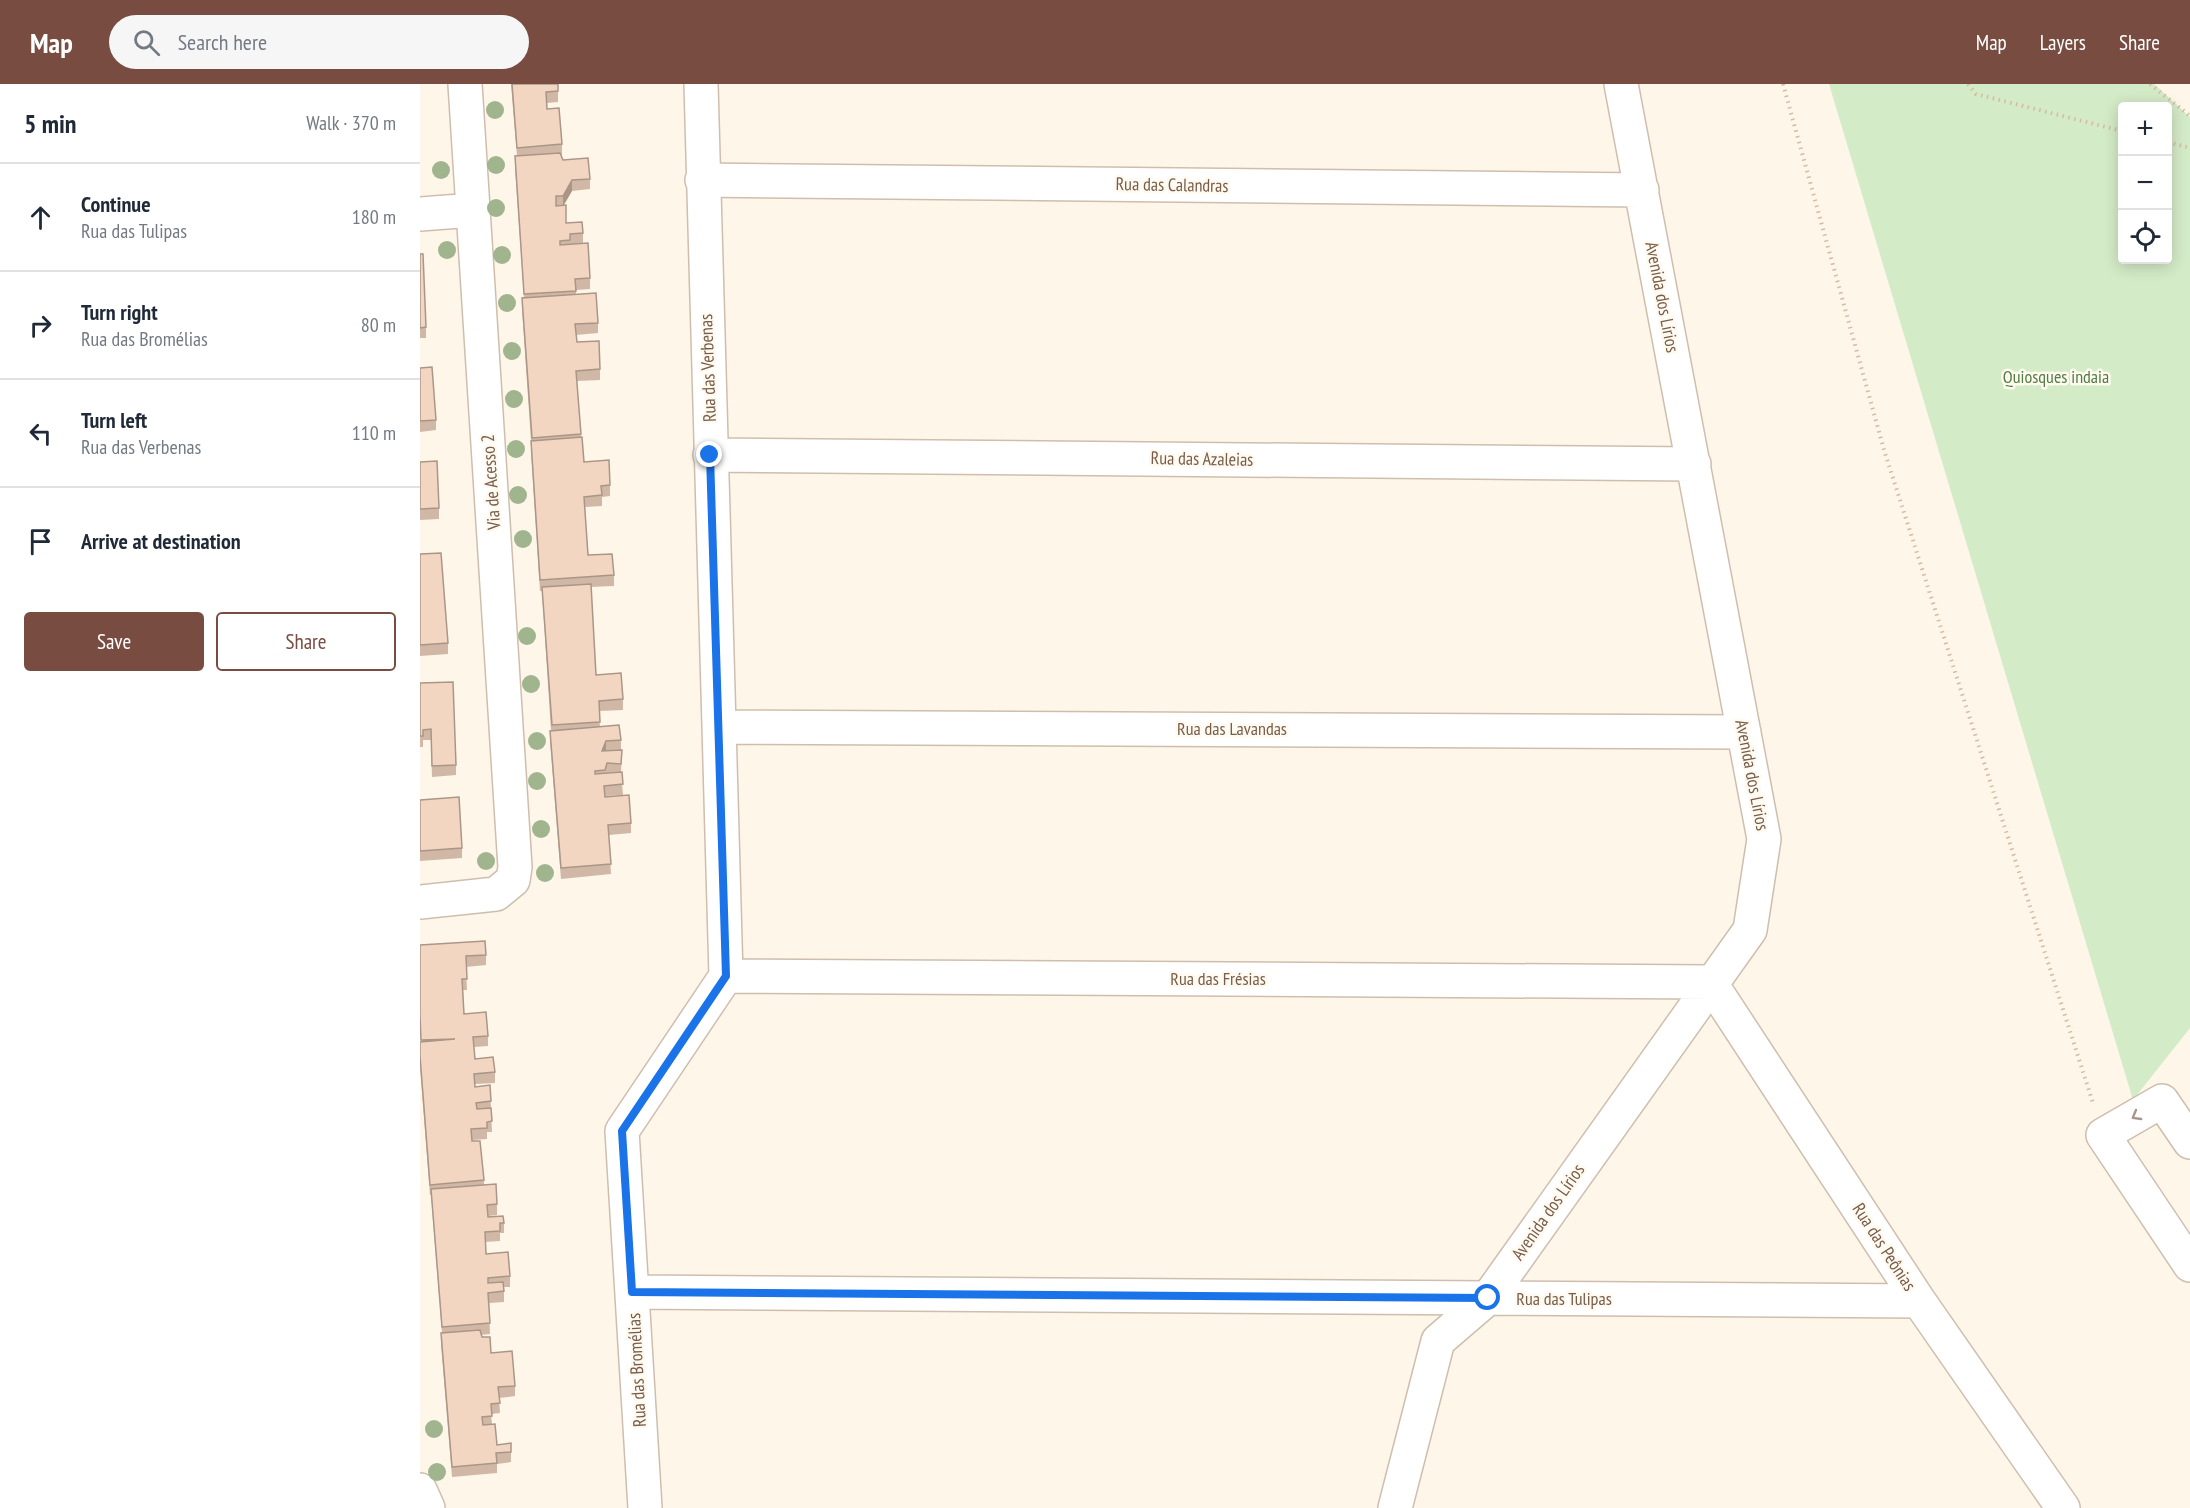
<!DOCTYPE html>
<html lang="en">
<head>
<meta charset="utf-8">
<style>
  body { margin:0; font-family:"PT Sans Narrow",sans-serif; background:#f6f6f7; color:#1f2937 }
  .controls { position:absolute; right:18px; top:18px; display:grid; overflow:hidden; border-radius:6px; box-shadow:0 3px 15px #0003 }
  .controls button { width:54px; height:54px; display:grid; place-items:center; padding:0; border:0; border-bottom:2px solid #e0e1e3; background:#fff; color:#1f2937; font:30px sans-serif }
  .stop { position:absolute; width:18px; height:18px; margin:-14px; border:4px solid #1a73e8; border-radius:50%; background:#fff }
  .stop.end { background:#1a73e8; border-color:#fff; box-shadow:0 2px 6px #0008 }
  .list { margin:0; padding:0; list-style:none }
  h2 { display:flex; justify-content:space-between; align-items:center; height:78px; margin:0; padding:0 24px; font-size:26px }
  h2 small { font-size:20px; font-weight:400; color:#747a83 }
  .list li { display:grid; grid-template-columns:39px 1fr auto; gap:18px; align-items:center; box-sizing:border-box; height:108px; padding:0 24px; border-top:2px solid #e0e1e3 }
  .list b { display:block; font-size:22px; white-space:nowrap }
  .list p { margin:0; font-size:20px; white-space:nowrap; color:#747a83 }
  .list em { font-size:20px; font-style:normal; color:#747a83 }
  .actions { display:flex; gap:12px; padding:18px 24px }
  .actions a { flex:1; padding:14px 0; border:2px solid #794c41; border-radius:6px; text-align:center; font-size:21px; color:#794c41 }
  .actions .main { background:#794c41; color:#fff }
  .icon { flex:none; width:33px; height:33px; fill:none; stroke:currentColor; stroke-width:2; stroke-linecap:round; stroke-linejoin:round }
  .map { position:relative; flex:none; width:1770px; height:1424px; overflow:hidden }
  header { display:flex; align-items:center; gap:36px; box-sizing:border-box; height:84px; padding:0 30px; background:#794c41; color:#fff }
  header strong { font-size:28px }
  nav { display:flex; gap:33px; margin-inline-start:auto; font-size:21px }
  .search { width:420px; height:54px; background:#f6f6f7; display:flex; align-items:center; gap:15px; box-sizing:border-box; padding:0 21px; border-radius:33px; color:#747a83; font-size:22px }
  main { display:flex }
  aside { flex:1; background:#fff }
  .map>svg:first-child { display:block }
  .green { fill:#d4ebc7; fill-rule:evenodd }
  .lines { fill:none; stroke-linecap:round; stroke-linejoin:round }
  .minor-casing { stroke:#cfbeae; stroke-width:36 }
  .path { stroke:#d8baa3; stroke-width:4; stroke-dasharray:1.5 4.5; stroke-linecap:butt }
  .minor { stroke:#fff; stroke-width:33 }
  .tree { fill:#a0b48e }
  .wall { fill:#d1b8a6 }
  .shaded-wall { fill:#aa9687 }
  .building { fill:#f3d6c1; stroke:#aa9687; stroke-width:1.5 }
  .oneway { stroke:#a7968b }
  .route { stroke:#1a73e8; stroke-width:8 }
  .labels { text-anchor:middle; stroke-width:5; stroke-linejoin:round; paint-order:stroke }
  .street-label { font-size:18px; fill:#785d4c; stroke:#fffaf0 }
  .park-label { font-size:18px; fill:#537e43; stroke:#fffaf0 }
</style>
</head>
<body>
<header>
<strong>Map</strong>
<div class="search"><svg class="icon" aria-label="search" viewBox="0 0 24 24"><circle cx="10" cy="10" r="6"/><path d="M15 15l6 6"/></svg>Search here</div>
<nav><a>Map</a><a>Layers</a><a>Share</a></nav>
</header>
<main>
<aside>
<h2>5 min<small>Walk · 370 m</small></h2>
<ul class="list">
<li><svg class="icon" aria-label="ahead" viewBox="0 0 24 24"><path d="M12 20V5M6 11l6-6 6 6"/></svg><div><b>Continue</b><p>Rua das Tulipas</p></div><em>180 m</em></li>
<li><svg class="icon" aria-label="right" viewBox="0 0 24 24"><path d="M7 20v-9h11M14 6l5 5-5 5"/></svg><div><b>Turn right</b><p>Rua das Bromélias</p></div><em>80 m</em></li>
<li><svg class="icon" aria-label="left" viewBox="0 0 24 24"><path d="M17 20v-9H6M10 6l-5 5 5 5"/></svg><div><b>Turn left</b><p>Rua das Verbenas</p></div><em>110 m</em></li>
<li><svg class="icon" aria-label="arrive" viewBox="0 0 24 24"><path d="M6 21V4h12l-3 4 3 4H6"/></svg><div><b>Arrive at destination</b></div></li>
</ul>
<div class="actions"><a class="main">Save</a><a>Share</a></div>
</aside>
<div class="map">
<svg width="1770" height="1424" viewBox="0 0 1770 1424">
  <rect width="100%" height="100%" fill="#fdf6e9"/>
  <!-- green -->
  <path class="green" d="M1409 0H1734L1770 33V944L1713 1016ZM1702 22H1748V176H1702Z"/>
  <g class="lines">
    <!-- minor casing -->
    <g class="minor-casing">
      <path id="minor" d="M281 0 306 892
        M282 96 1222 106
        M0 130 53 126
        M290 371 1274 380
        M299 643 1324 648
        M0 818 76 810 93 796 95 783 45 0
        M306 892 1290 898 1499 1217 1643 1424
        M1770 1058 1742 1017 1683 1051 1770 1181
        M212 1208 1499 1217
        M0 1406 8 1424
        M225 1424 202 1047 306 892
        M975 1424 1018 1257 1068 1214 1330 846 1344 755 1201 0"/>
    </g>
    <!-- path -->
    <path class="path" d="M1363 0 1464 366 1673 1019
      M1548 0 1556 10 1702 47
      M1730 0 1770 32
      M1748 58 1770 64"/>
    <!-- minor -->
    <use href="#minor" class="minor"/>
  </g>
  <!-- trees -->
  <g class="tree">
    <circle cx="75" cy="26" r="9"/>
    <circle cx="76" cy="81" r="9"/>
    <circle cx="21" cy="86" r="9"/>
    <circle cx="76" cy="124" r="9"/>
    <circle cx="27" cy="166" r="9"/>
    <circle cx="82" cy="171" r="9"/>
    <circle cx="87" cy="219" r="9"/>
    <circle cx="92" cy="267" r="9"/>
    <circle cx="94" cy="315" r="9"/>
    <circle cx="96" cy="365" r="9"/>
    <circle cx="98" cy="411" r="9"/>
    <circle cx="103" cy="455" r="9"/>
    <circle cx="107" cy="552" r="9"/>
    <circle cx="111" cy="600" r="9"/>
    <circle cx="117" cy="657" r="9"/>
    <circle cx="117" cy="697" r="9"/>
    <circle cx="121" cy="745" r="9"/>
    <circle cx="66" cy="777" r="9"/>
    <circle cx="125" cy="789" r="9"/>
    <circle cx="14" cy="1345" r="9"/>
    <circle cx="17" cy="1388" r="9"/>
  </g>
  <!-- wall -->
  <path class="wall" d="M91 0H138V18L127 19V25L142 60V71H141L143 76 170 95V105L152 107 144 121 146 139 163 149V159L170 194V205L156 206V210L178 239V249L156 251 157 258 180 285V296L157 297 161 353 164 378 190 401V412L182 413V422L165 423 168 471 194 491V502L171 503 176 591 203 615V626L179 627 180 643 201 656V666H202L201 688 203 711 185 712V713L211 739V749L189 751 191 790 141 795 130 657V647H131L122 507H120L111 367V357L102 225V214H104L95 83V72H97Z
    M0 170 6 243V254H0Z
    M0 284 16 336V346L0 348Z
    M0 378 19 424V435L0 436Z
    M0 470 28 559V570L0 572Z
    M0 599 36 681V691L12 693 11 656H3V663H0Z
    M0 716 42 764V774L0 777Z
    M0 861 66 871V881L46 883 47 906H43L44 930 68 952V962L54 963 55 975 75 988V999L55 1000V1003L70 1001 72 1048H67V1055L52 1056 64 1096V1101L77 1120V1131L68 1132V1133L84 1139V1149H80V1157L65 1158 66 1170 90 1192V1203H84V1218L69 1219 70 1250 61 1251 62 1253 71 1269 95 1302V1312L79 1314 80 1329 71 1330 72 1340 77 1361 91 1359V1378L77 1380V1389L32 1393 21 1260 22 1249 11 1111H10L0 982V958H1L0 941Z"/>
  <!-- shaded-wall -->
  <path class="shaded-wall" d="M152 96V107L143 122V112Z
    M186 657V667H182Z"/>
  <!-- building -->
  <path class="building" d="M92 0H138V7L126 8 127 25 139 24 142 60 97 64Z
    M140 69 143 76 168 74 170 95 152 96 143 112H136V122L146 121V139L162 138 163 149 150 150V156L140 157V161L168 159 170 194 155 195 156 207 104 210 95 72Z
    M0 170H3L6 243 0 244Z
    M176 209 178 239 155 240 157 258 179 257 180 285 156 287 161 350 112 354 102 214Z
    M12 283 16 336 0 337V284Z
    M162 353 164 378 189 376 190 401 181 402 182 411 164 413 168 471 192 470 194 491 120 496 111 357Z
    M17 377 19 424 0 425V378Z
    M21 469 28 559 0 561V470Z
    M171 500 176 591 201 589 203 615 179 617 180 638 132 641 122 503Z
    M33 598 36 681 12 682 11 645 3 646V652H0V599Z
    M199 641 201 656 186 657 182 667 202 666 201 680 187 679 185 686 175 687V690L202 688 203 700 184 702 185 713 209 711 211 739 188 741 191 780 141 784 130 647Z
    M39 713 42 764 0 767V716Z
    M65 857 66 871 46 872 47 895H42L44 930 66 928 68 952 53 953 55 975 73 973 75 988 54 990 55 1003 70 1001 71 1017 56 1019 57 1025 71 1024 72 1037 67 1038V1044L51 1045 52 1057H60L64 1096 10 1101 0 972V958L35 955 1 956 0 931V861Z
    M76 1100 77 1120 67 1121 68 1133 83 1132 84 1139H80V1147L65 1148 66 1170 88 1168 90 1192 68 1194V1199L83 1198 84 1207 68 1209 70 1239 22 1243 11 1105Z
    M60 1246 62 1253H70L71 1269 92 1267 95 1302 78 1303 80 1319 71 1320 72 1332 62 1333 63 1341 75 1340 77 1361 91 1359V1368L76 1369 77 1379 32 1383 21 1249Z"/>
  <!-- one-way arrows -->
  <defs><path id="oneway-chevron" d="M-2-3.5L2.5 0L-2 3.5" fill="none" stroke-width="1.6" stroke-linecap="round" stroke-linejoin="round" transform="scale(1.5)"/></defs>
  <use class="oneway" href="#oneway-chevron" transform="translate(1716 1032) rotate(150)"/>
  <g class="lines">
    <!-- route -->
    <path class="route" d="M290 371 306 892 202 1047 212 1208 1068 1214"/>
  </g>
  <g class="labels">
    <!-- street labels -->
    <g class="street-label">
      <text transform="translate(752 101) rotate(1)" y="6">Rua das Calandras</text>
      <text transform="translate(1242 213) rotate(79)" y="6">Avenida dos Lírios</text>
      <text transform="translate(288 284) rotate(-92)" y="6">Rua das Verbenas</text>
      <text transform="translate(782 375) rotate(1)" y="6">Rua das Azaleias</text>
      <text transform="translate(71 398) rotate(-94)" y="6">Via de Acesso 2</text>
      <text x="812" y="651">Rua das Lavandas</text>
      <text transform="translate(1332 691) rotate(79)" y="6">Avenida dos Lírios</text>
      <text x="798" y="901">Rua das Frésias</text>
      <text transform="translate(1128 1128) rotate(-55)" y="6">Avenida dos Lírios</text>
      <text transform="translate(1464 1163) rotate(57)" y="6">Rua das Peônias</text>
      <text x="1144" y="1221">Rua das Tulipas</text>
      <text transform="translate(217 1286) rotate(-93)" y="6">Rua das Bromélias</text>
    </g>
    <!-- park labels -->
    <g class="park-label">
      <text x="1636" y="299">Quiosques indaia</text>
    </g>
  </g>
</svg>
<div class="controls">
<button>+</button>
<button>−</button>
<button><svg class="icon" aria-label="locate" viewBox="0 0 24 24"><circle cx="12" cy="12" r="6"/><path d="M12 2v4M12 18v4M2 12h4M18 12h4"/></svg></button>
</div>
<div class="stop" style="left:1068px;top:1214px"></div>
<div class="stop end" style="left:290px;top:371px"></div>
</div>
</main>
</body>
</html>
